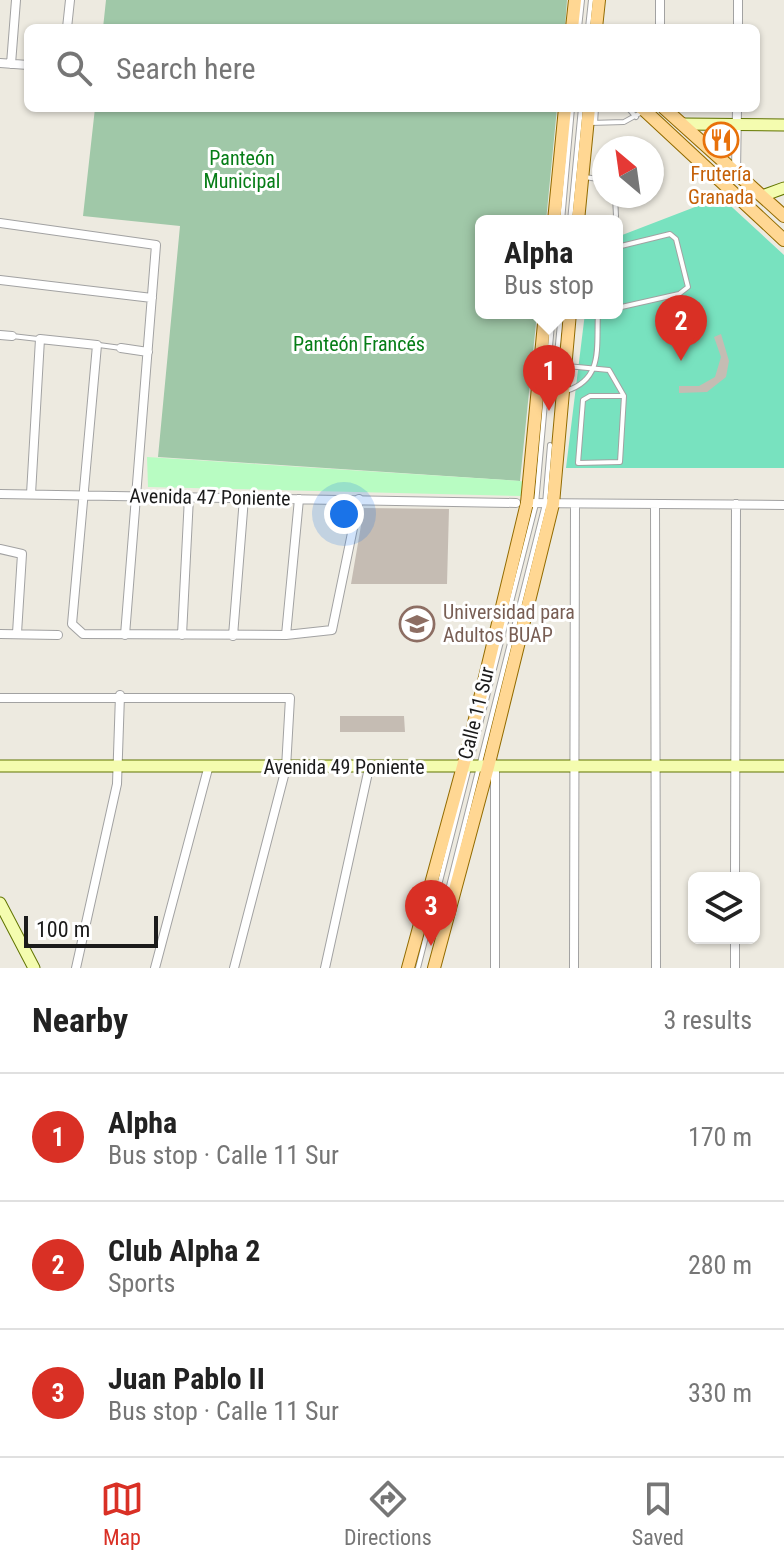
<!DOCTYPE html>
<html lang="en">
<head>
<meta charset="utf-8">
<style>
  body { margin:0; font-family:"Roboto Condensed",sans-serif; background:#f2f2f2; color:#222 }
  .controls { position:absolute; right:24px; bottom:24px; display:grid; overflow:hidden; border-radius:12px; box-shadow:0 2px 6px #0004 }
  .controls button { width:72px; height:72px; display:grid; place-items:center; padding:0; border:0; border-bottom:2px solid #e0e0e0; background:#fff; color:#222; font:40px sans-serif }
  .compass { position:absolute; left:592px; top:136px; width:72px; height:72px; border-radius:50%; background:#fff; box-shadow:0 2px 6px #0004; rotate:331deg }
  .scale { position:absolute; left:24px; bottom:20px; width:134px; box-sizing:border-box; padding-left:8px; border:4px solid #1b1b1b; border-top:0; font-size:22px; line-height:28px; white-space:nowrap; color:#1b1b1b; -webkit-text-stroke:6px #fff; paint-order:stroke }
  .you { position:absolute; left:344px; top:514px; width:28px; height:28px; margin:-20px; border:6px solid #fff; border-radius:50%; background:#1a73e8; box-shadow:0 0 0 12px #1a73e833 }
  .badge { display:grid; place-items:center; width:52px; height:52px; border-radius:50%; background:#d93025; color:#fff; font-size:26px; font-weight:700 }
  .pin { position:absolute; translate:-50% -66px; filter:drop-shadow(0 2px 4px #0008) }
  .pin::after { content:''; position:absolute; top:42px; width:28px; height:24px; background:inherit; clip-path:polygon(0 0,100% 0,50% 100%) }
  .popup { position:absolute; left:475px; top:215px; width:148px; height:104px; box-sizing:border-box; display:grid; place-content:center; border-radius:12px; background:#fff; filter:drop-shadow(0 2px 6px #0005); font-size:26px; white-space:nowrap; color:#767676 }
  .popup b { font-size:30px; color:#222 }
  .popup::after { content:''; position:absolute; left:50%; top:100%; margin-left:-16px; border:16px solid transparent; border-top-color:#fff }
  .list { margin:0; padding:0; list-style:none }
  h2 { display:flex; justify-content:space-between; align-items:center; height:104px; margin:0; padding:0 32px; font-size:34px }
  h2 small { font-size:26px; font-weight:400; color:#767676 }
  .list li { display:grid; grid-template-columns:52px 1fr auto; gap:24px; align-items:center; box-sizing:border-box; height:128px; padding:0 32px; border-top:2px solid #e0e0e0 }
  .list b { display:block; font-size:30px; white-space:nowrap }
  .list p { margin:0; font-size:26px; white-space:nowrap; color:#767676 }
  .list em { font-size:26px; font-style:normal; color:#767676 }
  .icon { flex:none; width:44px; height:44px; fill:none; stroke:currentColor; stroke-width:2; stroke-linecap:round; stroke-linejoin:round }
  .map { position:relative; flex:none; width:784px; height:968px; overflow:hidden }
  .search { position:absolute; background:#fff; box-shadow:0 2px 6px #0004; left:24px; right:24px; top:24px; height:88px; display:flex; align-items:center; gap:20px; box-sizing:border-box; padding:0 28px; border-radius:12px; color:#767676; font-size:30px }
  .sheet { height:488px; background:#fff }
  nav { display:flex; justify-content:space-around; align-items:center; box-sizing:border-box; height:112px; border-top:2px solid #e0e0e0; background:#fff; font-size:22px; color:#767676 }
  nav a { display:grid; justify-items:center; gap:4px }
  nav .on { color:#d93025 }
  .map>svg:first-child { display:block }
  .cemetery { fill:#a0c8a8 }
  .park { fill:#b8fcc2 }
  .pitch { fill:#78e2bf }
  .building { fill:#c5bcb3 }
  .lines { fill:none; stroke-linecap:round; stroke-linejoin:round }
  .lane-casing { stroke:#a2a2a2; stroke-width:6 }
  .street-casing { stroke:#a2a2a2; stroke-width:10 }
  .secondary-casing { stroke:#617400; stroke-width:13 }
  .primary-casing { stroke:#926b00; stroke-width:14 }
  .lane { stroke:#fff; stroke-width:4 }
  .street { stroke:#fff; stroke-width:8 }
  .secondary { stroke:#f4fcaf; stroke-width:11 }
  .primary { stroke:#ffd793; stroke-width:12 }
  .labels { text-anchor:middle; stroke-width:6; stroke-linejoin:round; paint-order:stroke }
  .park-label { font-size:20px; fill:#067d17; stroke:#fff }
  .food-label { font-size:20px; fill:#c56008; stroke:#fff }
  .street-label { font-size:20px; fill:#1b1b1b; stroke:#fff }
  .education-label { font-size:20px; fill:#785e54; stroke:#fff; text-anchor:start }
</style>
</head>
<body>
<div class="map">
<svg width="784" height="968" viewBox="0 0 784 968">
  <rect width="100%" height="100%" fill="#edeae0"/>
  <!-- cemetery -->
  <path class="cemetery" d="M106 0H567L565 28H103Z
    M95 108H557L546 221H481V313H537L520 481 158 457 180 226 83 216Z"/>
  <!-- park -->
  <path class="park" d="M147 457 520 481 526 482 521 496 148 487Z"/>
  <!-- pitch -->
  <path class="pitch" d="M721 197 784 255V468H566L585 313H617V237Z"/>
  <!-- building -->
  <path class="building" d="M721 334 729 361 726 377 707 392 679 393V386H699L715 377 721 357 714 337Z
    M364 508 449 509 447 584H351Z
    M340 716H404L405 732H340Z"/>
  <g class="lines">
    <!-- lane casing -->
    <g class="lane-casing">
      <path id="lane" d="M579 28 582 0
        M588 28 591 0
        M628 108 636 117
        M590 123 624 122 642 112
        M595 123 596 108
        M585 177 604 180
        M615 196 616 216
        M562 221 572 108
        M570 221 581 108
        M617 247 670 234 676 239 688 287 679 294 617 308
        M12 336 38 339
        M99 345 121 348
        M556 365 561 313
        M567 366 609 370 624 396 620 462 578 463 583 400 590 396H624
        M566 391C604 379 596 347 598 313
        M444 906 545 504 550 445
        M418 968 536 504 553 313"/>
    </g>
    <!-- street casing -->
    <g class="street-casing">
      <path id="street" d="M67 28 70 0
        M660 28V0
        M738 28V0
        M0 63 28 65
        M11 64 16 0
        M736 172 737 108
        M0 223 156 245 125 635
        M0 280 152 298
        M0 335 12 336
        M121 348 148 352
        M0 494 516 503
        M31 494 40 339 97 345 72 624 83 634 286 635 332 630 359 499
        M525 503 784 505
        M655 504 656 968
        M0 549 22 554 17 633
        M0 634 58 635
        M182 635 189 497
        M286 635 299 499
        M233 636 244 498
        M0 698H290L286 768 234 968
        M495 767V968
        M735 878 736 504
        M735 938V968
        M76 968 117 784 120 695
        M155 968 209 765
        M325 968 369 768
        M574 968 575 504"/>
    </g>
    <!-- secondary casing -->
    <g class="secondary-casing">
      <path id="secondary" d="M683 124 784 125
        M762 196 784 188
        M0 766H784
        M0 903 34 968"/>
    </g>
    <!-- primary casing -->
    <g class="primary-casing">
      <path id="primary" d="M572 28 575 0
        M596 28 599 0
        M642 108 784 240
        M664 108 784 216
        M554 221 565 108
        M578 221 589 108
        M408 968 468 748 527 503 545 313
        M434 968 488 767 553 504 570 313"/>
    </g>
    <!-- lane -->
    <use href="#lane" class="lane"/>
    <!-- street -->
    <use href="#street" class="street"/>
    <!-- secondary -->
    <use href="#secondary" class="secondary"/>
    <!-- primary -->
    <use href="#primary" class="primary"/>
  </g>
  <!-- icons -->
  <defs>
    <g id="restaurant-ring" transform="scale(1.8)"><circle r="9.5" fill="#fff" stroke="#e8710a" stroke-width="1.5"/><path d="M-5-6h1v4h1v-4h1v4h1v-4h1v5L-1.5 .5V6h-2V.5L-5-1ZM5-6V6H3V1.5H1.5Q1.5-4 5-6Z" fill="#e8710a"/></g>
    <g id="university-ring" transform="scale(1.8)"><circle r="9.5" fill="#fff" stroke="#8d6e63" stroke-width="1.5"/><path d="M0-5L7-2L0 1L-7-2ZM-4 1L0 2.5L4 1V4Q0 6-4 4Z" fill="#8d6e63"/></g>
  </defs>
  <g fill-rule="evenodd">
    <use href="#restaurant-ring" x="721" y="140"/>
    <use href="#university-ring" x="417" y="624"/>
  </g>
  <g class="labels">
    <!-- park labels -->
    <g class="park-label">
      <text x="242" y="165">Panteón<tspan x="242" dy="23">Municipal</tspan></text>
      <text x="359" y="351">Panteón Francés</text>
    </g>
    <!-- food labels -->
    <g class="food-label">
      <text x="721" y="181">Frutería<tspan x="721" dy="23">Granada</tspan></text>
    </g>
    <!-- street labels -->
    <g class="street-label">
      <text transform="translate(210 497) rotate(1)" y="7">Avenida 47 Poniente</text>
      <text transform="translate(476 713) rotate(-76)" y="7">Calle 11 Sur</text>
      <text x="344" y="774">Avenida 49 Poniente</text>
    </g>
    <!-- education labels -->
    <g class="education-label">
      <text x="443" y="619">Universidad para<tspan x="443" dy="23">Adultos BUAP</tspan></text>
    </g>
  </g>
</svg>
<div class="controls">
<button><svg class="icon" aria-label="layers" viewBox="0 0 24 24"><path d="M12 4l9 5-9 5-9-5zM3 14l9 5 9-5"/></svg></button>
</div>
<svg class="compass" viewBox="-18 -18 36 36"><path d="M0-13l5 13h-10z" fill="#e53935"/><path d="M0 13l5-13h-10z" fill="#767676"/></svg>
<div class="scale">100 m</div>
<div class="you"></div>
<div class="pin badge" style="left:549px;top:411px">1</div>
<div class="popup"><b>Alpha</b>Bus stop</div>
<div class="pin badge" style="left:681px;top:361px">2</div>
<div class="pin badge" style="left:431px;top:946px">3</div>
<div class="search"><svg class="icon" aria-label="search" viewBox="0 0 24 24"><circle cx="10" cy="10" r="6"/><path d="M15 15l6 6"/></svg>Search here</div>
</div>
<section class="sheet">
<h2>Nearby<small>3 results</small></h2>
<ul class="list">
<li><span class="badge">1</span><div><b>Alpha</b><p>Bus stop · Calle 11 Sur</p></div><em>170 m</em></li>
<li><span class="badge">2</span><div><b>Club Alpha 2</b><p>Sports</p></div><em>280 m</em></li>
<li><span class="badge">3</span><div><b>Juan Pablo II</b><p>Bus stop · Calle 11 Sur</p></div><em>330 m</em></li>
</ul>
</section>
<nav>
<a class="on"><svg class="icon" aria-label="map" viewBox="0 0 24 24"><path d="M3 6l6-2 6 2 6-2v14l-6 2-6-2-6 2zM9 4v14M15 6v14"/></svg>Map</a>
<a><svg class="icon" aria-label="directions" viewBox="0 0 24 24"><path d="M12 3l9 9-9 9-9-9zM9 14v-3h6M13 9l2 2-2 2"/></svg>Directions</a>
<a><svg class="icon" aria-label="saved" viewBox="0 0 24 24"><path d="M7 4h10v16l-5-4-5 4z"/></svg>Saved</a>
</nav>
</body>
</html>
